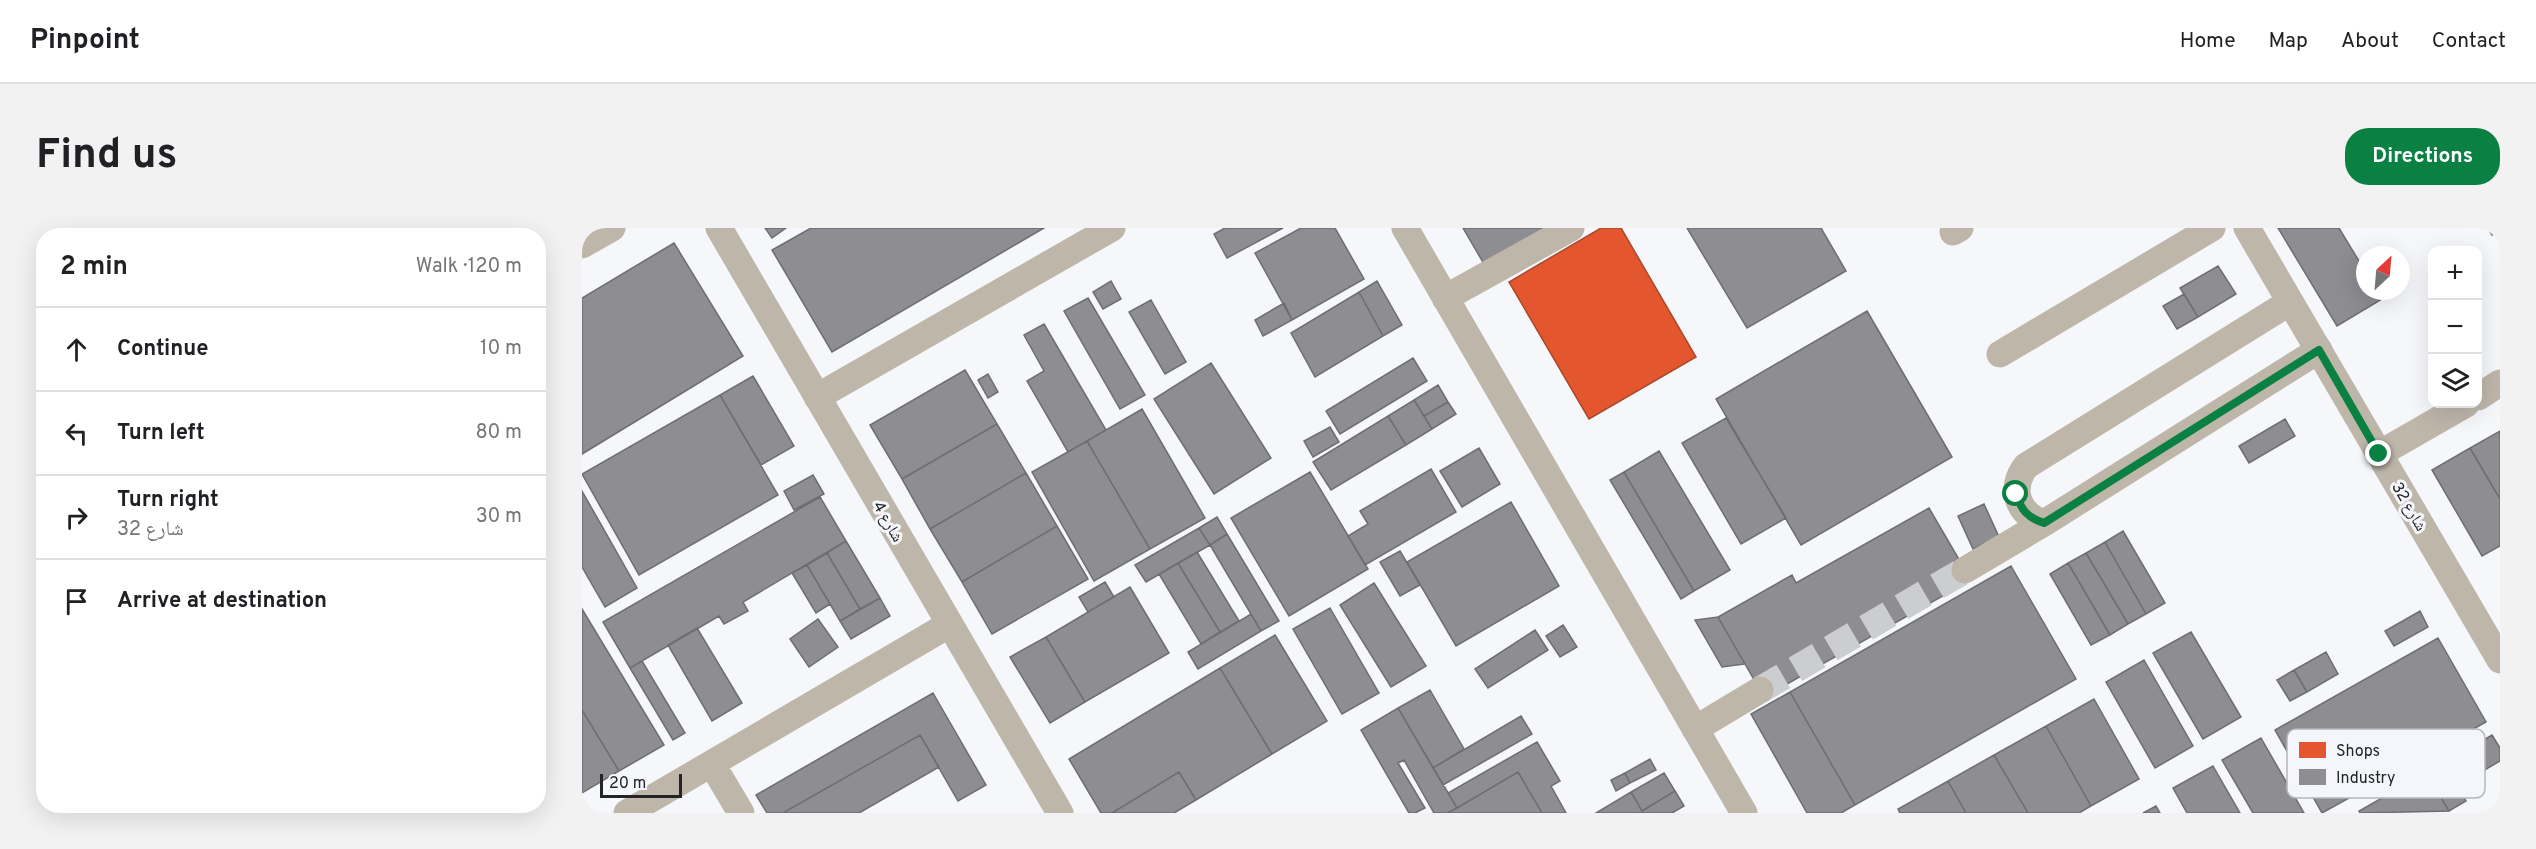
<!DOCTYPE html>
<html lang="en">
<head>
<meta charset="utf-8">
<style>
  body { margin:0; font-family:Overpass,"Noto Naskh Arabic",sans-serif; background:#f2f2f2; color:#202124 }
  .controls { position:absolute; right:18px; top:18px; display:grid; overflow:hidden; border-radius:12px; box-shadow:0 6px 24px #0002 }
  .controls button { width:54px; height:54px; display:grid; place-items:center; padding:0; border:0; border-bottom:2px solid #e0e0e0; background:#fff; color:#202124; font:30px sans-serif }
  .compass { position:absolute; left:1774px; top:18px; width:54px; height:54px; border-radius:50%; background:#fff; box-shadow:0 6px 24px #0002; rotate:26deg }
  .scale { position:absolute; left:18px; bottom:15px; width:82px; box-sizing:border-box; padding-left:6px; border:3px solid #232425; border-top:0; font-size:16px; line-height:21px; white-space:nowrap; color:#232425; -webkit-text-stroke:4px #f4f6fb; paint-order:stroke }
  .stop { position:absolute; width:18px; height:18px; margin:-14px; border:4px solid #0b8043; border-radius:50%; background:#fff }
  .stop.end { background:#0b8043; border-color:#fff; box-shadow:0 2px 6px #0008 }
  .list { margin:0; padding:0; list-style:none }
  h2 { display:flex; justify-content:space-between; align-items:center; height:78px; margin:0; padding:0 24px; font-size:26px }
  h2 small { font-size:20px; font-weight:400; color:#757577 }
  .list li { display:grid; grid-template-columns:39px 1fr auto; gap:18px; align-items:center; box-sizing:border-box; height:84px; padding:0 24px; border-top:2px solid #e0e0e0 }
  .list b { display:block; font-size:22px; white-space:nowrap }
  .list p { margin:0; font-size:20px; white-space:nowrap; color:#757577 }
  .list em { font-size:20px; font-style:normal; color:#757577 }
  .icon { flex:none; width:33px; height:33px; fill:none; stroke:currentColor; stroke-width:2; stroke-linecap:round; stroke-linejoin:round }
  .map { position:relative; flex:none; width:1918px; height:585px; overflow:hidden; border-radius:24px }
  header { display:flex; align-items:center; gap:36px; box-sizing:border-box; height:84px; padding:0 30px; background:#fff; border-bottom:2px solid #e0e0e0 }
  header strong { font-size:28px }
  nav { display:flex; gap:33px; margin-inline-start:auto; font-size:21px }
  .intro { display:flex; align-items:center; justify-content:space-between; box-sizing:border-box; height:144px; padding:0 36px }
  h1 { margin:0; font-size:42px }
  .button { padding:15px 27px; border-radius:24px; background:#0b8043; color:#fff; font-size:21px; font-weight:700 }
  main { display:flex; gap:36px; padding:0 36px }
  aside { flex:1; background:#fff; border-radius:24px; box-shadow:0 6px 24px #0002 }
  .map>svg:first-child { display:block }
  .shops { fill:#e4572e; stroke:#aa482b; stroke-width:1.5 }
  .industry { fill:#8d8d92; stroke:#6d6e71; stroke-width:1.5 }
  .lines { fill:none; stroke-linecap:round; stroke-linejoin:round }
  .minor-tunnel { stroke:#cbcdcf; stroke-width:27; stroke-dasharray:27 14; stroke-linecap:butt }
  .minor { stroke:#bfb6aa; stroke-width:27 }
  .route { stroke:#0b8043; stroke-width:8 }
  .labels { text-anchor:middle; stroke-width:6; stroke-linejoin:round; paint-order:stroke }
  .street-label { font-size:16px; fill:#232425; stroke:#f4f6fb }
  .key { fill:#f4f6fb; stroke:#b5b7bb; stroke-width:1.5 }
  .key-label { font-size:16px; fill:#232425 }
</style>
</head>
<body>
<header>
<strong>Pinpoint</strong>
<nav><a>Home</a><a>Map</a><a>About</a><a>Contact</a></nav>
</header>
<div class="intro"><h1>Find us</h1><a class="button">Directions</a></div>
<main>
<aside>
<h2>2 min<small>Walk · 120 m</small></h2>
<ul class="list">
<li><svg class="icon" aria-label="ahead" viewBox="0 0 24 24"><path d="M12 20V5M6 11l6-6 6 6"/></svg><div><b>Continue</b></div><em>10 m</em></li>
<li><svg class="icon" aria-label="left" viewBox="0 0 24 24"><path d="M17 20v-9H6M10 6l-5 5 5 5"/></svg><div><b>Turn left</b></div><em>80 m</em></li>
<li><svg class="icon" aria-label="right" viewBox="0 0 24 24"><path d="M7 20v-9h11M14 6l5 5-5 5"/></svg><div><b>Turn right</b><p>شارع 32</p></div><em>30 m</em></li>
<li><svg class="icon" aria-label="arrive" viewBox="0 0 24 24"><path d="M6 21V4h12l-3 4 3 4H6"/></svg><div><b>Arrive at destination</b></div></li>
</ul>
</aside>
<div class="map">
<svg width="1918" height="585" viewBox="0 0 1918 585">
  <rect width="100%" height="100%" fill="#f5f7fa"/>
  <!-- shops -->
  <path class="shops" d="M1019 0H1039L1114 129 1007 191 927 54Z"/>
  <!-- industry -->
  <path class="industry" d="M183 0H204L190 10Z
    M229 0H462L250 124 190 22Z
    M643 0H701L645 30 632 6Z
    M719 0H753L782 51 710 92 673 25Z
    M881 0H965L902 36Z
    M1105 0H1239L1264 43 1165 100Z
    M1696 0H1757L1783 43V63H1795L1800 71 1755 98Z
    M1906 0H1918V3L1910 7Z
    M92 15 161 128 0 226V70Z
    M1636 38 1654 66 1616 89 1598 60Z
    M529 53 539 71 521 81 511 64Z
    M795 53 820 97 801 108 777 64Z
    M777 64 801 108 733 149 709 105Z
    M1602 66 1616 89 1595 101 1581 78Z
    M506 70 563 167 538 181 482 83Z
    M569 72 604 134 583 146 547 84Z
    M702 75 710 92 681 108 673 92Z
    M1285 83 1370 229 1219 317 1134 171Z
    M462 96 524 202 486 224 445 153 462 143 442 107Z
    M831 130 845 153 758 206 744 183Z
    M629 135 689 230 632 266 572 171Z
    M383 142 415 196 320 251 288 197Z
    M406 146 416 164 406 170 396 152Z
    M171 148 212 218 179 237 138 167Z
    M856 157 866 174 842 188 832 172Z
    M138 167 196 267 57 347 0 246Z
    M832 172 850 201 824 217 806 188Z
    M866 174 874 186 850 201 842 188Z
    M560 181 623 290 568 321 505 213Z
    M806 188 824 217 749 262 731 234Z
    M1144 190 1204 290 1159 316 1100 215Z
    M1703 191 1713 208 1667 235 1657 218Z
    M415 196 444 245 348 301 320 251Z
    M748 199 757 214 731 229 722 213Z
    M1918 203V271L1888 220Z
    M505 213 568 321 512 353 450 244Z
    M897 220 918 256 880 279 858 243Z
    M1888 220 1918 271V318L1900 328 1850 242Z
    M1077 223 1148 342 1112 363 1042 244Z
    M849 241 874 284 783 337 766 308 786 296 778 283Z
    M728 244 786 341 707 388 649 290Z
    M1042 244 1112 363 1099 371 1028 252Z
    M444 245 475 298 380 354 348 301Z
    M231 247 242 266 212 282 202 263Z
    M0 263 55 360 23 379 0 339Z
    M238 269 264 313 161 374 166 383 142 396 137 388 48 440 21 394Z
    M929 274 977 358 874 418 825 334Z
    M1402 276 1417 309 1391 321 1376 288Z
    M1347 280 1389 352 1182 469 1136 389 1210 347 1214 355Z
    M635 289 645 306 628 317 617 300Z
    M475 298 506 351 410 406 380 354Z
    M617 300 628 317 564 354 553 337Z
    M1541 303 1583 375 1564 386 1523 314Z
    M645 306 697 393 679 403 628 317Z
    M264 313 298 370 278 381 245 325Z
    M1523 314 1564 386 1546 396 1504 325Z
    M818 323 838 357 818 368 798 334Z
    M615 324 657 393 638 404 596 335Z
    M245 325 278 381 258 393 225 337Z
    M1504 325 1546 396 1528 407 1486 335Z
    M596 335 638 404 619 416 577 346Z
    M1486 335 1528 407 1509 417 1468 346Z
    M225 337 248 376 234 385 210 345Z
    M1429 338 1494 451 1273 577 1208 464Z
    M523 354 532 369 506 384 497 369Z
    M792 355 844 438 809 459 758 377Z
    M548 359 587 425 503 474 464 409Z
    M298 370 308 388 269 411 258 393Z
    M748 380 797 465 760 486 711 401Z
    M0 381 82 517 37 543 0 482Z
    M1838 383 1846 399 1812 418 1803 403Z
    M669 386 679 403 616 441 606 424Z
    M1136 389 1163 436 1140 439 1113 392Z
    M236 391 256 419 227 439 208 411Z
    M981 397 995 419 978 429 964 408Z
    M115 400 160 475 130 493 86 417Z
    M953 402 966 422 906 460 893 441Z
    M1609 404 1659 489 1621 511 1571 425Z
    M693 407 745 493 690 526 638 440Z
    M464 409 503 474 468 495 428 429Z
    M1856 410 1904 494 1740 585 1693 502Z
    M1744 424 1756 446 1725 464 1712 442Z
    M1562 432 1611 518 1573 540 1524 454Z
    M60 433 103 505 91 512 48 440Z
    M638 440 690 526 614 572 597 544 530 585H519L487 531Z
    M1712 442 1725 464 1708 473 1695 452Z
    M848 462 882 521 851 540 816 480Z
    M1208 464 1273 577 1259 585H1225L1169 486Z
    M351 465 404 557 376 573 338 507 201 585H185L174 567Z
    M1512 471 1557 551 1509 578 1464 498Z
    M816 480 875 580 865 585H852L822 532 816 535 843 580 833 585H827L779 502Z
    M0 482 37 543 0 565Z
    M939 488 950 506 861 557 851 540Z
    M1464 498 1509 578 1497 585H1446L1412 527Z
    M338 507 357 539 277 585H201Z
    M1910 507 1918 520V533L1889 550 1885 541 1871 550 1884 573 1867 583 1844 545Z
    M1679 510 1722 585H1671L1640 532Z
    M955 514 978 553 969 558 984 585H960L936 544 875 580 866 565Z
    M1412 527 1446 585H1384L1366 553Z
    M1068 531 1074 542 1048 555 1043 545Z
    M1631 538 1658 585H1605L1591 560Z
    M597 544 614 572 592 585H530Z
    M936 544 960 585H865L875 580Z
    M1043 545 1048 555 1034 563 1029 552Z
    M1082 545 1093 563 1060 583 1049 564Z
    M1844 545 1867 583 1778 585 1777 583Z
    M1366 553 1384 585H1318L1316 581Z
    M1093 563 1102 578 1090 585H1061L1060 583Z
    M1049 564 1061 585H1014Z
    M1574 578 1578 585H1561Z"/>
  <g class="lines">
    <!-- minor-tunnel -->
    <path class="minor-tunnel" d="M1178 462 1383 342"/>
    <!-- minor -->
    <path class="minor" d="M137 0 478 585
      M823 0 1162 585
      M1665 0 1918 432
      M1371 4 1378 0
      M0 17 30 0
      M863 70 989 0
      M1418 126 1630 0
      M235 169 530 0
      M1896 169 1918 155
      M1797 226 1884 176
      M1462 295C1435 286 1427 260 1444 238L1708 74
      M1383 342 1462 295 1737 122
      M1113 501 1178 462
      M130 536 159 585
      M45 585 368 396"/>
  </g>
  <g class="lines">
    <!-- route -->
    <path class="route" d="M1434 266C1439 282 1446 290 1462 295L1737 122 1797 226"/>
  </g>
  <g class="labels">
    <!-- street labels -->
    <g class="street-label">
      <text transform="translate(1828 278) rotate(60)" y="6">شارع 32</text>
      <text transform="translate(307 293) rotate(60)" y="6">شارع 4</text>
    </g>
  </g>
  <!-- legend -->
  <rect x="1705" y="501" width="198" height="69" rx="9" class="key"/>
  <rect x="1717" y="514" width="27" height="16" fill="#e4572e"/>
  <rect x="1717" y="541" width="27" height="16" fill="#8d8d92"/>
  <g class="key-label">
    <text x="1754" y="528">Shops</text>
    <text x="1754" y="555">Industry</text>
  </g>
</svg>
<div class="controls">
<button>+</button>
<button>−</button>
<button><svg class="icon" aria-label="layers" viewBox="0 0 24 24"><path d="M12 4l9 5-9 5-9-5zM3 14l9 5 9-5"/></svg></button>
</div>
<svg class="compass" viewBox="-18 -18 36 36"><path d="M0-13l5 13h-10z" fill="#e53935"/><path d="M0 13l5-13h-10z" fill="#757577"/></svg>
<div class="scale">20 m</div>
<div class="stop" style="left:1434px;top:266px"></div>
<div class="stop end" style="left:1797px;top:226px"></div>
</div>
</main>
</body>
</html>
